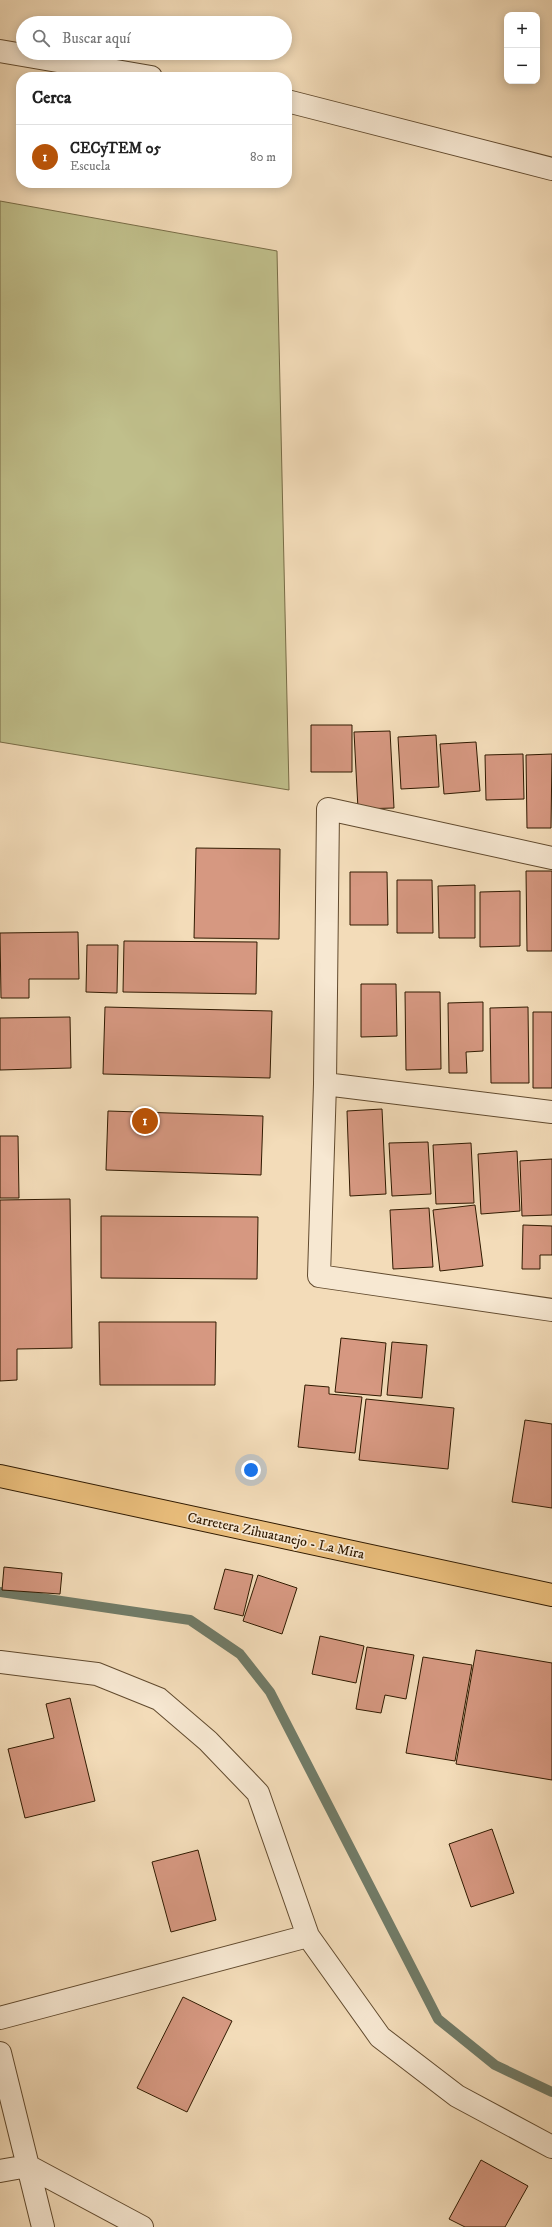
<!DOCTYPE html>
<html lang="es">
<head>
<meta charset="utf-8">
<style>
  body { margin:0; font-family:"IM FELL DW Pica",serif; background:#f2f2f2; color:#222 }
  .controls { position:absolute; right:12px; top:12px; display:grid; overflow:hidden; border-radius:8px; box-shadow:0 2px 10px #0003 }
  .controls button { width:36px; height:36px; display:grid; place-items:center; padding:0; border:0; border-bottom:1px solid #e0e0e0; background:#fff; color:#222; font:20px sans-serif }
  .you { position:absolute; left:251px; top:1470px; width:14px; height:14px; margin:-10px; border:3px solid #fff; border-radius:50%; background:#1a73e8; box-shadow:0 0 0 6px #1a73e833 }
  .badge { display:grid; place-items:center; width:26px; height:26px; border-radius:50%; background:#b45309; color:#fff; font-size:13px; font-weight:700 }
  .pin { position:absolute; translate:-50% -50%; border:2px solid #fff; box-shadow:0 1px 4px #0006 }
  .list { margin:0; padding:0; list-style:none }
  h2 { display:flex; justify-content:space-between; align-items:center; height:52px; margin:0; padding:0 16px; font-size:17px }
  h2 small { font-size:13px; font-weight:400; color:#767676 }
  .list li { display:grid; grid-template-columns:26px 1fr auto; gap:12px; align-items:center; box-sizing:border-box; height:64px; padding:0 16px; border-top:1px solid #e0e0e0 }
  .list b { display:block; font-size:15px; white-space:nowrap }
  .list p { margin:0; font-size:13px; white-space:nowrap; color:#767676 }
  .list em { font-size:13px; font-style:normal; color:#767676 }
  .icon { flex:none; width:22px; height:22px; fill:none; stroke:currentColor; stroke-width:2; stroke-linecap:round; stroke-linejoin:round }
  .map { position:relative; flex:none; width:552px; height:2227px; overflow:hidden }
  .search { position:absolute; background:#fff; box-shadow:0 2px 10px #0003; left:16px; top:16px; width:276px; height:44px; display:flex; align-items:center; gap:10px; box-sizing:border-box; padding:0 14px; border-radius:22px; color:#767676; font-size:15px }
  .panel { position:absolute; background:#fff; box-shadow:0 2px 10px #0003; left:16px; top:72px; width:276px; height:116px; border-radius:16px }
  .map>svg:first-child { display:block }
  .green { fill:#c0bf8b; stroke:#786c46 }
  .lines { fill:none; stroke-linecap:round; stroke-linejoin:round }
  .stream { stroke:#717b67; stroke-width:10 }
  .building { fill:#d69881; stroke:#301a00 }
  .street-casing { stroke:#614a2e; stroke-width:24 }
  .highway-casing { stroke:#301a00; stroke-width:24 }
  .street { stroke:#f7e8d2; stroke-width:22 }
  .highway { stroke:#eabe7c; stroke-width:22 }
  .labels { text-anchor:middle; stroke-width:3.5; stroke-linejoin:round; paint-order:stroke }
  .street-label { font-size:14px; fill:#301a00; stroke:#f7e8d2 }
</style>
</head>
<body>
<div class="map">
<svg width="552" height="2227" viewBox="0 0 552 2227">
  <rect width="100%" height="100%" fill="#f3dcb9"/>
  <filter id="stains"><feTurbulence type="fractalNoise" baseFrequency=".005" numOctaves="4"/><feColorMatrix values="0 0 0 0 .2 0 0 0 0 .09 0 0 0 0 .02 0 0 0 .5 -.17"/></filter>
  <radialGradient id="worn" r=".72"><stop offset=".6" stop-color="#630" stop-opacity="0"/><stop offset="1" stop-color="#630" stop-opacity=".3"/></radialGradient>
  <!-- green -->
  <path class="green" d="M0 201 277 251 289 790 0 742Z"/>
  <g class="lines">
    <!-- stream -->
    <path class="stream" d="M0 1592 190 1620 240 1654 270 1692 438 2019 495 2065 552 2092"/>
  </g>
  <!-- building -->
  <path class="building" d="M311 725H352V772H311Z
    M390 731 394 808 358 809 354 732Z
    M436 735 439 787 401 789 398 737Z
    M476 742 480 791 444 794 440 744Z
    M523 754 524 799 486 800 485 755Z
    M552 754 551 828H527L526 755Z
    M196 848 280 849 279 939 194 938Z
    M526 871H552V951H527Z
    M350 872H387L388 925H350Z
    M397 880H432L433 933H397Z
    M475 885V938H439L438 886Z
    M520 891V946L480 947V892Z
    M78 932 79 979H29V998H1L0 933Z
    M124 941 257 942 256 994 123 992Z
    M87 945H118L117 993 86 992Z
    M361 984H396L397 1036 361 1037Z
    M405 992H440L441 1069 406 1070Z
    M483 1002V1051L466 1052 467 1073H449L448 1003Z
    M105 1007 272 1011 270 1078 103 1074Z
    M528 1007 529 1083H491L490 1008Z
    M533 1012H552V1088H533Z
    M70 1017 71 1068 0 1070V1018Z
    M382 1109 386 1194 350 1196 347 1111Z
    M108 1111 263 1116 261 1175 106 1170Z
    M0 1136H18L19 1198H0Z
    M428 1142 431 1194 392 1196 389 1143Z
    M471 1143 474 1203 436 1204 433 1145Z
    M517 1151 520 1211 481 1214 478 1154Z
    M552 1159V1215L522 1216 520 1161Z
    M70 1199 72 1348 17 1349V1380L0 1381V1200Z
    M475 1205 483 1266 440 1271 433 1210Z
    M429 1208 433 1267 393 1269 390 1210Z
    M101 1216 258 1217 257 1279 101 1278Z
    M523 1225 552 1226V1255H540V1269H522Z
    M99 1322H216L215 1385H100Z
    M341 1338 386 1343 381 1396 335 1392Z
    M392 1342 427 1345 422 1398 387 1395Z
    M305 1385 329 1387V1394L362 1397 355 1453 298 1447Z
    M366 1399 454 1408 448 1469 359 1460Z
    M525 1420 552 1424V1508L512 1502Z
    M4 1567 62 1573 60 1594 2 1590Z
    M225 1569 253 1575 243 1616 214 1609Z
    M258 1575 297 1588 282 1634 243 1621Z
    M320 1636 364 1646 356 1683 312 1674Z
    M367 1647 414 1655 406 1699 385 1695 381 1713 356 1709Z
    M476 1650 552 1663V1780L456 1764Z
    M423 1657 472 1665 455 1761 406 1753Z
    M70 1698 95 1801 25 1818 8 1749 54 1738 46 1704Z
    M492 1829 514 1893 471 1907 449 1844Z
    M198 1850 216 1920 171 1932 152 1862Z
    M183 1997 232 2021 187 2112 137 2088Z
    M481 2160 528 2186 505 2227H465L449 2219Z"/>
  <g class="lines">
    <!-- street casing -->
    <g class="street-casing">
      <path id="street" d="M0 51 151 77
        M287 101 552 169
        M552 858 328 809 325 1084 319 1276 552 1310
        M325 1084 552 1112
        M0 1662 97 1674 159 1699 208 1741 258 1793 308 1936 380 2037 457 2096 552 2147
        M0 2018 308 1936
        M0 2053 43 2227
        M0 2171 28 2166 142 2227"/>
    </g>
    <!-- highway casing -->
    <g class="highway-casing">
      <path id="highway" d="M0 1476 552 1595"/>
    </g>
    <!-- street -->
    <use href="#street" class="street"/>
    <!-- highway -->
    <use href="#highway" class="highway"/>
  </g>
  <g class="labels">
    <!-- street labels -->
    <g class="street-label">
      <text transform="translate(276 1535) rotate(12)" y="5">Carretera Zihuatanejo - La Mira</text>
    </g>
  </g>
  <rect width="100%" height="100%" filter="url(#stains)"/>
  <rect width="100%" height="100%" fill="url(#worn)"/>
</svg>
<div class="controls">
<button>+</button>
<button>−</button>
</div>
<div class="you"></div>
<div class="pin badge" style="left:145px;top:1121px">1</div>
<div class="search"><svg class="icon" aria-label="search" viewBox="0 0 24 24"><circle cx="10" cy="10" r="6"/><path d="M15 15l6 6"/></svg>Buscar aquí</div>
<section class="panel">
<h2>Cerca<small></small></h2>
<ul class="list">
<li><span class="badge">1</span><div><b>CECyTEM 05</b><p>Escuela</p></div><em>80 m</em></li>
</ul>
</section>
</div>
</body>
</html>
